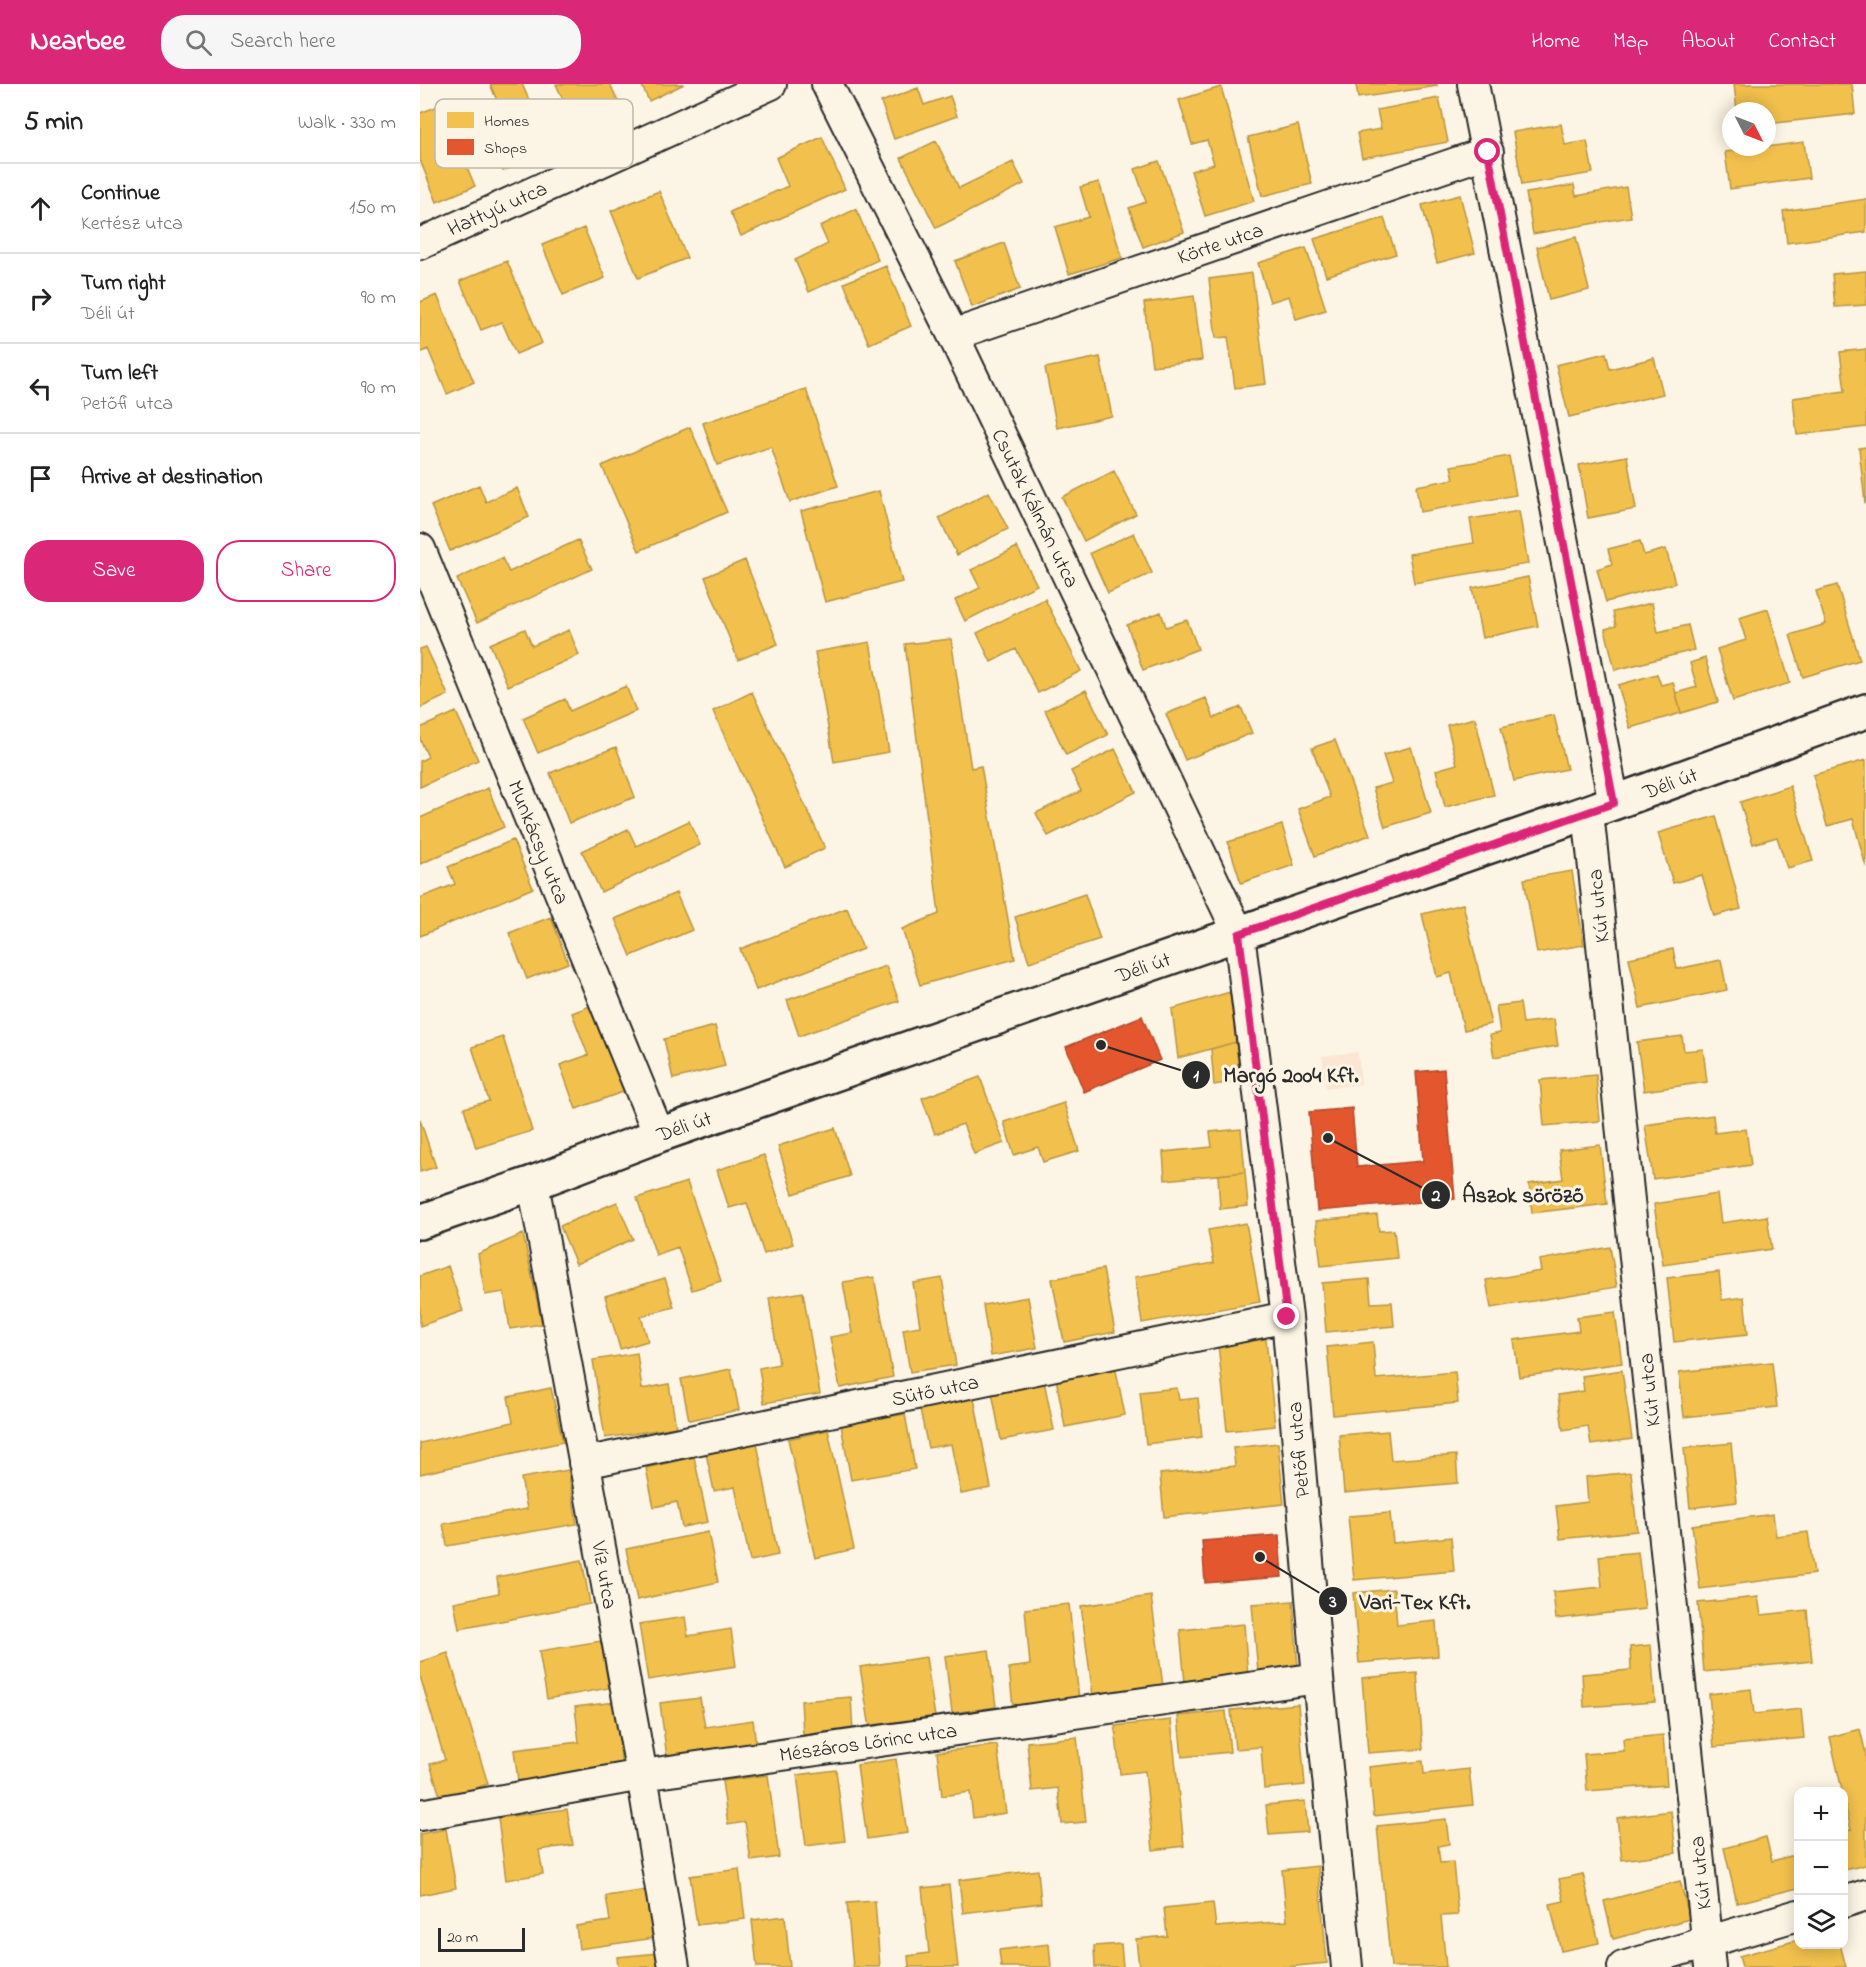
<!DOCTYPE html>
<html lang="en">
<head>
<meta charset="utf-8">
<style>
  body { margin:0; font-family:"Indie Flower",sans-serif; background:#f6f6f6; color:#222 }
  .controls { position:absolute; right:18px; bottom:18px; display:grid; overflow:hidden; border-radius:12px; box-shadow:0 3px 15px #0003 }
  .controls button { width:54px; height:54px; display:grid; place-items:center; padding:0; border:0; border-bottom:2px solid #e0e0e0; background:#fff; color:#222; font:30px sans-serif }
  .compass { position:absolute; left:1302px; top:18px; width:54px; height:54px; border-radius:50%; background:#fff; box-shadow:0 3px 15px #0003; rotate:132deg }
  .scale { position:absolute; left:18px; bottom:15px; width:87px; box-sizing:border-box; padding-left:6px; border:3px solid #2b2b2b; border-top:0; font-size:16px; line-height:21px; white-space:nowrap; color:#2b2b2b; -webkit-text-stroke:4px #fcf5e5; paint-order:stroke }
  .stop { position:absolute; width:18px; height:18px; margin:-14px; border:4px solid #db2777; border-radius:50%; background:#fff }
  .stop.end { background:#db2777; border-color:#fff; box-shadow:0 2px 6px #0008 }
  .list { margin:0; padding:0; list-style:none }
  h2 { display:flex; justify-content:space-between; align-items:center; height:78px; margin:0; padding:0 24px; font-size:26px }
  h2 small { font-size:20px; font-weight:400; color:#767676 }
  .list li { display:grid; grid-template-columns:39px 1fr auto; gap:18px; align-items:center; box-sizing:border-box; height:90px; padding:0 24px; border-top:2px solid #e0e0e0 }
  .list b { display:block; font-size:22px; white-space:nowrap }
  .list p { margin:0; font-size:20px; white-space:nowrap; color:#767676 }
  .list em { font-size:20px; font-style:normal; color:#767676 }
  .actions { display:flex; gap:12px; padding:18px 24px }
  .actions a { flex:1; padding:14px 0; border:2px solid #db2777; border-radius:24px; text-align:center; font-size:21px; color:#db2777 }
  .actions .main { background:#db2777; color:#fff }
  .icon { flex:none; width:33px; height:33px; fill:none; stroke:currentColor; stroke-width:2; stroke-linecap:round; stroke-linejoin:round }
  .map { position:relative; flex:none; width:1446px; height:1883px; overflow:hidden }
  header { display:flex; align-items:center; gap:36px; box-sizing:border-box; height:84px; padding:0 30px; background:#db2777; color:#fff }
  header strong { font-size:28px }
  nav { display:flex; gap:33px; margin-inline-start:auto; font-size:21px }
  .search { width:420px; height:54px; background:#f6f6f6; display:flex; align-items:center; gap:15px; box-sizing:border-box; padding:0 21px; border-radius:24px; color:#767676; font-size:22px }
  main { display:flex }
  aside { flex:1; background:#fff }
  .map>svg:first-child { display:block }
  .built { fill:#fae6d2 }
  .homes { fill:#f2c14e; stroke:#b69444; stroke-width:1.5 }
  .shops { fill:#e4572e; stroke:#ac4a2d; stroke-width:1.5 }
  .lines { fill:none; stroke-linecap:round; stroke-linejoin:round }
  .minor-casing { stroke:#2b2b2b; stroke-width:34 }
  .tertiary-casing { stroke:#2b2b2b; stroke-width:38 }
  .minor { stroke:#fcf5e5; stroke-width:30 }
  .tertiary { stroke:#fcf5e5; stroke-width:33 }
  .route { stroke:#db2777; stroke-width:8 }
  .labels { text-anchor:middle; stroke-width:6; stroke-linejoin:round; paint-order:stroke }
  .street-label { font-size:21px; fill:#2b2b2b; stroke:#fcf5e5 }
  .key { fill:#fcf5e5; stroke:#bdb8ad; stroke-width:1.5 }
  .key-label { font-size:16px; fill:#2b2b2b }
  .leader { fill:none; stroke:#2b2b2b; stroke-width:2 }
  .callout-dot { fill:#2b2b2b; stroke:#fcf5e5; stroke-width:2 }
  .mark-label { font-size:18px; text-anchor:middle; font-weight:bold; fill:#fff }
  .callout-label { font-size:22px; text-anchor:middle; font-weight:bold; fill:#2b2b2b; stroke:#fcf5e5; stroke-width:6; stroke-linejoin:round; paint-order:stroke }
</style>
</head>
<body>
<header>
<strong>Nearbee</strong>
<div class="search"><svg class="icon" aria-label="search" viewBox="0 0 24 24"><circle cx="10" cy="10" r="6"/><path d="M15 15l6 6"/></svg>Search here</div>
<nav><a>Home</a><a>Map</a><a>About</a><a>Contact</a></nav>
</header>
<main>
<aside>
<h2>5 min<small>Walk · 330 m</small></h2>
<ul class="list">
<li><svg class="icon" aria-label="ahead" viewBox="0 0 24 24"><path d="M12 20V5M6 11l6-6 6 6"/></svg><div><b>Continue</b><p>Kertész utca</p></div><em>150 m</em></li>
<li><svg class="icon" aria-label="right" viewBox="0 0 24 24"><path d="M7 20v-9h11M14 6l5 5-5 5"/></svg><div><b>Turn right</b><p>Déli út</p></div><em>90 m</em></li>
<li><svg class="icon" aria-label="left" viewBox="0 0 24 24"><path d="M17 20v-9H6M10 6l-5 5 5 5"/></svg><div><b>Turn left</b><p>Petőfi utca</p></div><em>90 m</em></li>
<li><svg class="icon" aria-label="arrive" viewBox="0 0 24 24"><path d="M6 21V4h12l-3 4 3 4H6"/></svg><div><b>Arrive at destination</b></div></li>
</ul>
<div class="actions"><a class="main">Save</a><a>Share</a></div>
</aside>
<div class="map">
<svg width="1446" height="1883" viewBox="0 0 1446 1883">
  <rect width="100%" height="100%" fill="#fcf5e5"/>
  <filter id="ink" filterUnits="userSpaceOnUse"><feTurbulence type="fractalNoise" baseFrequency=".0167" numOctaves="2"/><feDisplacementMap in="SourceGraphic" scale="12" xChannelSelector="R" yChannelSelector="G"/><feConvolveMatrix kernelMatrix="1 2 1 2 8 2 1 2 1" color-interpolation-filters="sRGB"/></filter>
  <g filter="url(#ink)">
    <!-- built -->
    <path class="built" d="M938 968 941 1000 906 1004 902 972Z"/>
    <!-- homes -->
    <path class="homes" d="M70 0H102L131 67 83 87 66 47 86 38Z
      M136 0H190L204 30 158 50Z
      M221 0H264L229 17Z
      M936 0H1017V2L938 14Z
      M1314 0H1432L1435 30 1347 40V27H1317Z
      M801 3 834 117 785 132 771 87 794 80 787 56 772 60 759 16Z
      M498 4 504 21 530 12 537 32 474 55 461 18Z
      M1019 14 1028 58 942 74 937 49 961 45 957 26Z
      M21 21 55 102 17 118 0 76V29Z
      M1141 40 1145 61 1167 57 1173 89 1102 101 1093 48Z
      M878 41 892 100 842 112 828 53Z
      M402 53 425 105 321 152 310 128 368 102 356 74Z
      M516 57 539 104 593 78 604 100 516 144 481 74Z
      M1384 58 1389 94 1310 105 1305 68Z
      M739 77 764 148 723 163 709 124 726 118 715 85Z
      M679 98 702 174 649 190 635 143 669 133 660 103Z
      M1154 101 1156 112 1206 103 1211 133 1113 150 1106 109Z
      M239 107 267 174 218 194 191 127Z
      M1040 111 1055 169 1017 179 1002 121Z
      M1446 115V148L1367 159 1363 127Z
      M436 125 458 176 389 208 375 176 408 160 400 142Z
      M964 134 976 170 906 192 894 155Z
      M164 144 185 194 143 211 122 161Z
      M1156 153 1169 206 1129 216 1117 163Z
      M584 159 600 205 552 223 535 177Z
      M886 164 906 226 876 235 869 212 850 218 838 179Z
      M87 177 122 259 96 270 82 238 61 246 40 197Z
      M466 182 491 242 449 260 424 199Z
      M1446 187V221L1415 223 1412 190Z
      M832 189 846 300 815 304 808 253 796 254 789 195Z
      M17 211 54 298 27 310 8 265 0 269V218Z
      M774 212 782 276 732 282 724 219Z
      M1446 265V343L1377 351 1373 314 1425 307 1420 268Z
      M1186 269 1190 285 1234 274 1243 310 1149 333 1136 281Z
      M680 273 692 332 637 344 625 284Z
      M386 305 418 402 370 418 351 363 297 381 283 339Z
      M270 343 307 428 219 467 182 382Z
      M1446 363V419H1445L1439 364Z
      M1089 372 1096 411 1000 428 996 402 1034 395 1031 382Z
      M1207 372 1216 425 1168 434 1159 381Z
      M694 387 716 430 664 457 642 413Z
      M59 401 66 418 97 404 109 433 30 467 11 422Z
      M459 407 482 498 405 518 381 427Z
      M569 408 588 445 537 471 519 434Z
      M1099 427 1108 480 994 499 989 470 1054 459 1050 435Z
      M714 449 732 489 688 509 670 469Z
      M158 456 172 485 57 539 37 495 82 474 89 488Z
      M1220 457 1224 471 1246 465 1255 499 1186 518 1177 485 1192 480 1188 465Z
      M597 463 617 501 545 537 535 516 560 504 551 486Z
      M325 476 358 560 318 576 285 493Z
      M1108 493 1118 542 1062 554 1052 504Z
      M1417 501 1440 576 1383 593 1370 551 1406 540 1396 507Z
      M625 515 661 587 618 609 596 565 571 578 557 549Z
      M1232 519 1238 548 1268 541 1274 566 1195 586 1185 545 1196 542 1193 528Z
      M1348 525 1370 599 1313 617 1297 565 1326 556 1319 534Z
      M741 528 746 543 767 536 778 565 723 586 707 541Z
      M105 545 112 562 149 546 159 571 88 602 70 560Z
      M531 555 551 684 561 682 595 875 500 901 482 845 519 830 485 560Z
      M450 558 469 668 414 678 395 568Z
      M6 563 28 611 0 624V565Z
      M1285 574 1298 618 1261 629 1256 609 1277 603 1270 579Z
      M1237 590 1241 601 1253 598 1261 629 1210 644 1198 601Z
      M206 602 216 627 118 669 103 634 145 615 150 627Z
      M666 606 688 651 646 671 625 626Z
      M332 608 405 764 365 783 293 627Z
      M786 614 794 634 821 623 832 649 765 676 746 630Z
      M36 628 58 676 0 703V677L8 673 0 655V644Z
      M1134 631 1147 685 1094 697 1081 643Z
      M1055 634 1074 711 1025 723 1016 686 1037 680 1027 641Z
      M915 656 950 751 895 772 878 725 910 713 892 664Z
      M196 663 215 713 149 739 130 689Z
      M991 663 1011 729 965 743 953 704 972 699 963 671Z
      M695 665 716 708 628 752 616 729 661 707 651 687Z
      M1446 676V783L1433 735 1407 742 1393 691Z
      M1370 702 1393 777 1367 784 1357 753 1333 760 1320 718Z
      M68 704 84 743 0 780V734Z
      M1296 732 1321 825 1294 832 1282 791 1253 799 1238 749Z
      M269 737 280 761 181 808 162 767 208 745 216 762Z
      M862 741 874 781 821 799 808 758Z
      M93 756 113 804 0 852V814L35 800 28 783Z
      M1152 787 1164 861 1117 869 1104 795Z
      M256 809 272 846 211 872 195 835Z
      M665 810 680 855 609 878 595 833Z
      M1043 820 1071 940 1044 946 1031 889 1017 893 1002 830Z
      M427 824 443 865 336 906 320 865Z
      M131 833 148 879 107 895 89 849Z
      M1253 865 1257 885 1301 876 1307 906 1220 924 1209 874Z
      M466 882 479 917 379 952 367 916Z
      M810 908 816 958 758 974 752 925Z
      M1100 919 1103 939 1134 935 1138 962 1074 973 1070 951 1080 949 1076 922Z
      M173 921 205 1007 156 1025 140 981 168 971 152 929Z
      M295 942 305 982 253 995 244 955Z
      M1262 952 1264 967 1283 965 1287 998 1224 1007 1217 958Z
      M83 953 112 1047 56 1064 44 1024 69 1017 52 963Z
      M816 958 820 997 794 1001 791 965Z
      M1176 991 1180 1037 1124 1042 1120 996Z
      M560 993 584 1059 554 1070 543 1040 515 1050 502 1014Z
      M644 1019 659 1067 623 1078 618 1063 594 1071 584 1038Z
      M1293 1031 1295 1049 1326 1045 1331 1081 1233 1095 1225 1041Z
      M0 1036 16 1083 0 1088Z
      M415 1044 430 1092 373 1110 358 1062Z
      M821 1045 825 1088 745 1096 743 1068 792 1063 790 1048Z
      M1180 1061 1187 1120 1112 1129 1109 1100 1143 1095 1139 1066Z
      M344 1071 373 1160 344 1170 327 1119 309 1124 297 1086Z
      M825 1088 828 1122 800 1125 798 1091Z
      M267 1098 301 1197 272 1206 258 1163 236 1171 217 1114Z
      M1297 1110 1301 1139 1347 1132 1352 1165 1243 1181 1234 1120Z
      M197 1118 213 1155 156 1180 140 1142Z
      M957 1131 959 1147 974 1146 977 1174 901 1182 896 1137Z
      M826 1139 840 1218 722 1239 715 1193 794 1179 788 1146Z
      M103 1150 122 1240 90 1245 84 1208 65 1211 58 1170Z
      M1190 1163 1197 1203 1071 1224 1066 1196 1121 1187 1119 1176Z
      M28 1182 43 1227 0 1242V1192Z
      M683 1185 695 1248 644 1258 632 1195Z
      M1299 1188 1302 1216 1324 1213 1328 1250 1254 1258 1247 1194Z
      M454 1193 473 1293 420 1304 410 1253 432 1249 423 1198Z
      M245 1194 254 1223 221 1232 228 1257 200 1265 185 1212Z
      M522 1194 536 1281 490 1288 483 1245 500 1242 493 1199Z
      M949 1195 951 1219 972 1218 974 1242 906 1248 902 1199Z
      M383 1208 400 1310 344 1319 339 1284 359 1280 349 1214Z
      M608 1213 617 1264 571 1272 563 1221Z
      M1195 1228 1202 1279 1099 1293 1094 1256 1159 1247 1157 1233Z
      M846 1255 855 1342 807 1347 798 1260Z
      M953 1258 956 1295 1035 1288 1038 1319 913 1331 907 1263Z
      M217 1269 222 1305 249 1300 256 1343 185 1354 173 1276Z
      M1352 1278 1357 1323 1264 1333 1259 1288Z
      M695 1282 705 1331 645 1343 636 1294Z
      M311 1285 319 1326 269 1336 261 1295Z
      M1202 1286 1212 1355 1171 1361 1168 1342 1143 1346 1138 1311 1164 1307 1162 1292Z
      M624 1297 634 1346 581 1356 572 1308Z
      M131 1304 143 1358 0 1390V1359L93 1338 88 1313Z
      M757 1304 759 1316 778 1314 782 1353 726 1360 720 1308Z
      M554 1314 571 1404 541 1410 531 1360 508 1364 500 1325Z
      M485 1330 495 1385 431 1396 421 1341Z
      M408 1346 434 1465 395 1474 368 1355Z
      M968 1347 971 1376 1036 1371 1038 1399 924 1409 919 1351Z
      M337 1359 358 1471 330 1477 315 1403 294 1407 286 1369Z
      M858 1359 864 1420 744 1433 740 1390 815 1382 813 1364Z
      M1311 1359 1317 1418 1270 1424 1264 1364Z
      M274 1373 288 1438 262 1443 257 1418 234 1423 226 1384Z
      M148 1386 157 1440 27 1462 23 1440 107 1425 101 1394Z
      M1211 1388 1217 1447 1140 1455 1136 1422 1168 1418 1166 1393Z
      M970 1429 973 1459 1031 1453 1034 1487 934 1496 928 1432Z
      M1353 1430 1356 1452 1388 1448 1394 1490 1280 1505 1272 1441Z
      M288 1448 298 1498 217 1516 206 1465Z
      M1218 1468 1225 1525 1136 1535 1133 1508 1182 1503 1179 1472Z
      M162 1476 170 1520 39 1545 34 1518 79 1509 77 1493Z
      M974 1505 977 1541 1016 1537 1018 1572 939 1579 933 1509Z
      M731 1512 743 1602 673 1612 661 1522Z
      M1338 1513 1341 1531 1387 1526 1392 1577 1284 1588 1278 1519Z
      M873 1517 878 1584 838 1588 832 1520Z
      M649 1520 659 1615 593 1623 589 1584 610 1581 605 1525Z
      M265 1533 268 1552 311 1545 316 1582 228 1596 219 1540Z
      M824 1540 828 1593 765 1599 760 1546Z
      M181 1557 189 1604 127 1615 119 1567Z
      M1231 1561 1235 1618 1164 1623 1162 1590 1211 1586 1210 1563Z
      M569 1566 576 1623 532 1629 525 1572Z
      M28 1569 68 1700 21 1715 10 1680 25 1676 0 1592V1578Z
      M506 1573 515 1633 450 1644 440 1583Z
      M997 1589 1003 1665 948 1669 942 1594Z
      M1331 1605 1334 1630 1381 1625 1384 1654 1294 1663 1289 1610Z
      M431 1613 433 1648 383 1651 381 1617Z
      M280 1614 285 1643 333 1636 336 1660 247 1674 240 1619Z
      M195 1618 202 1684 98 1697 94 1666 159 1658 155 1623Z
      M878 1620 885 1701 844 1705 841 1663 815 1665 811 1626Z
      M806 1627 810 1668 762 1673 758 1632Z
      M751 1636 764 1762 733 1766 725 1687 700 1690 695 1642Z
      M1440 1645 1446 1670V1781L1424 1786V1747L1431 1746 1410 1653Z
      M1243 1651 1247 1701 1167 1707 1164 1670 1204 1667 1203 1655Z
      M657 1653 666 1738 642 1740 638 1704 612 1707 607 1658Z
      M577 1661 586 1729 553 1734 550 1708 522 1712 517 1668Z
      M476 1675 487 1749 447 1755 437 1681Z
      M1003 1677 1004 1690 1049 1685 1053 1721 954 1732 949 1683Z
      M416 1686 425 1757 386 1762 377 1691Z
      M348 1691 359 1773 331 1777 325 1738 308 1741 302 1697Z
      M885 1717 888 1748 849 1751 846 1721Z
      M147 1725 153 1761 119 1766 123 1790 86 1796 78 1734Z
      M1251 1727 1256 1769 1202 1776 1197 1734Z
      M1026 1735 1029 1760 1018 1762 1020 1779 1033 1778 1038 1831 1021 1832 1026 1883H971L957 1742Z
      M26 1745 36 1804 0 1811V1750Z
      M1346 1753 1352 1777 1378 1770V1804L1317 1819 1304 1764Z
      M898 1782 907 1879 866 1883H719L716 1855 747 1852 744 1824 793 1819 796 1843 867 1837 862 1786Z
      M319 1785 325 1835 277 1841 270 1792Z
      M618 1786 621 1819 543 1829 539 1796Z
      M1163 1790 1179 1859 1141 1867 1130 1820 1144 1817 1139 1795Z
      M1260 1797 1270 1835 1193 1855 1184 1817Z
      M529 1801 538 1883H489L488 1872 509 1869 502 1804Z
      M227 1806 234 1854 159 1865 156 1842 190 1837 186 1812Z
      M455 1817 460 1883H433L427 1819Z
      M365 1832 370 1883H337L332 1836Z
      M1378 1856V1860H1420L1426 1883H1322L1319 1872Z
      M629 1860 631 1883H581L579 1866Z
      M701 1860 703 1883H675L674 1862Z
      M238 1869 239 1883H198L197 1873Z"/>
    <!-- shops -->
    <path class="shops" d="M722 932 740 976 664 1008 646 963Z
      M1024 985 1035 1115 897 1127 889 1028 932 1024 937 1083 1003 1077 996 988Z
      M859 1451 862 1493 785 1499 782 1457Z"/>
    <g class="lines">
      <!-- minor casing -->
      <g class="minor-casing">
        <path id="minor" d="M407 0 533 251 819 850 867 1233 898 1594 927 1883
          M1053 0 1194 719
          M0 160 351 0
          M533 251 1068 68
          M0 465 239 1051
          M1168 728 1290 1883
          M113 1099 222 1691 254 1883
          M164 1379 867 1233
          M0 1731 222 1691 898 1594
          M1424 1818 1446 1811
          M1203 1883 1378 1831"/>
      </g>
      <!-- tertiary casing -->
      <g class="tertiary-casing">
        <path id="tertiary" d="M0 1138 113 1099 239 1051 1168 728 1446 627"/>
      </g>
      <!-- minor -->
      <use href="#minor" class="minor"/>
      <!-- tertiary -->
      <use href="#tertiary" class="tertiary"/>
    </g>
  </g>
  <g class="lines" filter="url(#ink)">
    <!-- route -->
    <path class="route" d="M867 1233 819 850 1194 719 1068 68"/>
  </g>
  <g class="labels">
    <!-- street labels -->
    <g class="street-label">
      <text transform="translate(77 124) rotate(-24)" y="7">Hattyú utca</text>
      <text transform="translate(800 159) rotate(-19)" y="7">Körte utca</text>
      <text transform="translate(616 424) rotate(64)" y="7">Csutak Kálmán utca</text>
      <text transform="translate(1250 699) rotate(-20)" y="7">Déli út</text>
      <text transform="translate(119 758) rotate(68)" y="7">Munkácsy utca</text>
      <text transform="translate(1178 822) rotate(-96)" y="7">Kút utca</text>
      <text transform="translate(723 883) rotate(-19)" y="7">Déli út</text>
      <text transform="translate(264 1042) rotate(-19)" y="7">Déli út</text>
      <text transform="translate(515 1306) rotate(-12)" y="7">Sütő utca</text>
      <text transform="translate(1229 1306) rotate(-96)" y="7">Kút utca</text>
      <text transform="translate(878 1366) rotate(-95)" y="7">Petőfi utca</text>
      <text transform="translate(185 1491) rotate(80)" y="7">Víz utca</text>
      <text transform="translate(448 1658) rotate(-8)" y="7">Mészáros Lőrinc utca</text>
      <text transform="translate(1280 1789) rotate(-96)" y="7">Kút utca</text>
    </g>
  </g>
  <!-- legend -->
  <rect x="15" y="15" width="198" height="69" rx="9" class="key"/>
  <rect x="27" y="28" width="27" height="16" fill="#f2c14e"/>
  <rect x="27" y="55" width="27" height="16" fill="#e4572e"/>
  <g class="key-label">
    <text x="64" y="42">Homes</text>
    <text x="64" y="69">Shops</text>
  </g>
  <!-- callouts -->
  <path class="leader" d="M681 961L776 991M908 1054L1016 1111M840 1473L913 1517"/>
  <g class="callout-dot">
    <circle cx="681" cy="961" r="6"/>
    <circle cx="908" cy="1054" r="6"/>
    <circle cx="840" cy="1473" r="6"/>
    <circle cx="776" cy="991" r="15"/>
    <circle cx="1016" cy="1111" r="15"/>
    <circle cx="913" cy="1517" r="15"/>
  </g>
  <g class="mark-label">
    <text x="776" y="997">1</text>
    <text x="1016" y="1117">2</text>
    <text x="913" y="1523">3</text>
  </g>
  <g class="callout-label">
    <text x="871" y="998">Margó 2004 Kft.</text>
    <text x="1103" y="1118">Ászok söröző</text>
    <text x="995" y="1525">Vari-Tex Kft.</text>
  </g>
</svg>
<div class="controls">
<button>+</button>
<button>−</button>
<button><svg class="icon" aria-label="layers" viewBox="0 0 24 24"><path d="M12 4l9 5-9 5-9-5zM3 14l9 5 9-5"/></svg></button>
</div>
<svg class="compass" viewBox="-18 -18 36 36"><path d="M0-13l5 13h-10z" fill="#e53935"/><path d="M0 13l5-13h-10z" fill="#767676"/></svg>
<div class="scale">20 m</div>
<div class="stop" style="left:1068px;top:68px"></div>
<div class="stop end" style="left:867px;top:1233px"></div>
</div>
</main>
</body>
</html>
